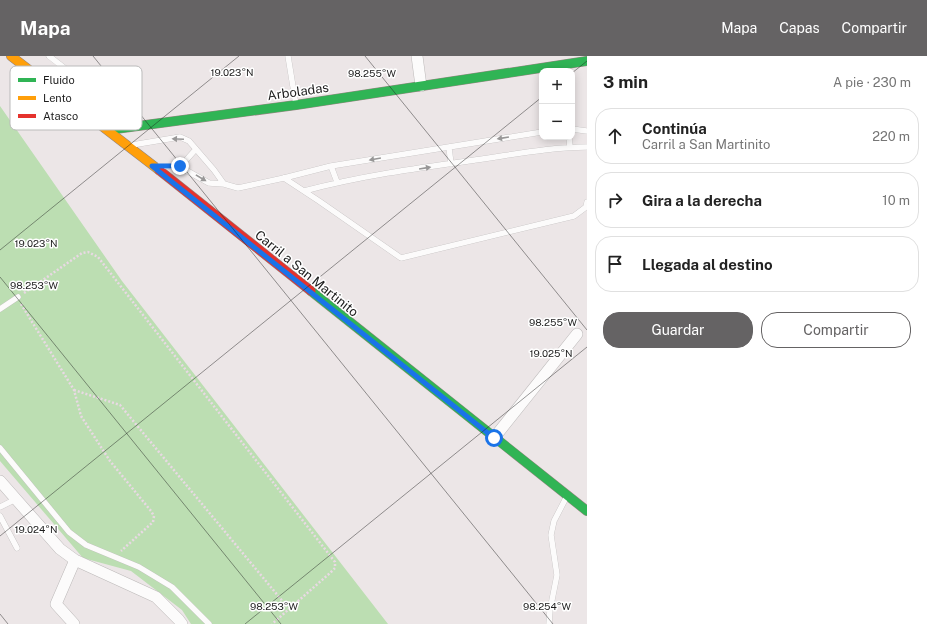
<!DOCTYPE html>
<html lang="es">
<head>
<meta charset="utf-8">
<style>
  body { margin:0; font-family:"Public Sans",sans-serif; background:#f2f2f2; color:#222 }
  .controls { position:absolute; right:12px; top:12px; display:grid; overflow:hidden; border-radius:8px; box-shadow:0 2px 10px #0003 }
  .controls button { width:36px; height:36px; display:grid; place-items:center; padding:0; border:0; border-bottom:1px solid #e0e0e0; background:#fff; color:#222; font:20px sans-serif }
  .stop { position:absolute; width:12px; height:12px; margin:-9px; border:3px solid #1a73e8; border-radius:50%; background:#fff }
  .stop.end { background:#1a73e8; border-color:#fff; box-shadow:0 1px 4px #0008 }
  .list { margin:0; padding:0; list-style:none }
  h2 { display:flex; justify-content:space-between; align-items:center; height:52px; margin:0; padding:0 16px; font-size:17px }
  h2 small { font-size:13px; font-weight:400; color:#767676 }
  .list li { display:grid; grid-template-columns:26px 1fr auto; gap:12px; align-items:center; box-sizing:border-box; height:56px; margin:0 8px 8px; padding:0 8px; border:1px solid #e0e0e0; border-radius:16px }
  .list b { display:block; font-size:15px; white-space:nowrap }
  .list p { margin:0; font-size:13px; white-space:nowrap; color:#767676 }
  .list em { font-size:13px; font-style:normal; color:#767676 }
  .actions { display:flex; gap:8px; padding:12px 16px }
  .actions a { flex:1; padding:9px 0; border:1px solid #656364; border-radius:16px; text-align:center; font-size:14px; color:#656364 }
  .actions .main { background:#656364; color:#fff }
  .icon { flex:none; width:22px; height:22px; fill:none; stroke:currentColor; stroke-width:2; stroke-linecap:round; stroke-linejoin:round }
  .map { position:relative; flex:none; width:587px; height:568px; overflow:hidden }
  header { display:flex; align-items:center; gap:24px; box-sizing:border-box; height:56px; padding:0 20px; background:#656364; color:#fff }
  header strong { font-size:19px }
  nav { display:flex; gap:22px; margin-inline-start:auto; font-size:14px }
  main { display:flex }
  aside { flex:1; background:#fff }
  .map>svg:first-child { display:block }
  .pitch { fill:#bcdeb2 }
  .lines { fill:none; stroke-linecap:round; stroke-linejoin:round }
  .lane-casing { stroke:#bcb9b9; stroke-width:6 }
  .street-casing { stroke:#bcb9b9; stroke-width:12 }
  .fast-casing { stroke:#958680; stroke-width:10 }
  .slow-casing { stroke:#958680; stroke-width:10 }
  .jam-casing { stroke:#958680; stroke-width:10 }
  .path { stroke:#e9d9e4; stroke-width:2.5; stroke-dasharray:2 2; stroke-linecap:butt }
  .lane { stroke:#fcfbfb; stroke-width:5.5 }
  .street { stroke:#fcfbfb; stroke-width:11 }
  .fast { stroke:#30b455; stroke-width:9 }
  .slow { stroke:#ff9f0a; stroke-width:9 }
  .jam { stroke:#e5322d; stroke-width:9 }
  .oneway { fill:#989797 }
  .route { stroke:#1a73e8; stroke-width:5 }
  .ticks { fill:none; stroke:#1d1d1d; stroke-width:1; stroke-opacity:0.45 }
  .labels { text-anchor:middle; stroke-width:3; stroke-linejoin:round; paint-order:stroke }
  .street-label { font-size:13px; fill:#1d1d1d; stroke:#fff }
  .key { fill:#fff; stroke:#bbb; stroke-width:1 }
  .key-label { font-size:11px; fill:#1d1d1d }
  .ticks-label { font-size:10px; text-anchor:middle; fill:#1d1d1d; stroke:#fff; stroke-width:3; stroke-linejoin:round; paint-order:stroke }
</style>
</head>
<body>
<header>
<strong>Mapa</strong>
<nav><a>Mapa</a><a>Capas</a><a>Compartir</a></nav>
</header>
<main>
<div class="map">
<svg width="587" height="568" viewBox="0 0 587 568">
  <rect width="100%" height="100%" fill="#ece6e7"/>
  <!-- pitch -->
  <path class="pitch" d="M0 50 122 225 388 568H191L182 554 131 515 83 502 0 405Z"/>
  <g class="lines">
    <!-- lane casing -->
    <g class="lane-casing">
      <path id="lane" d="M49 0 113 50
        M288 0 296 49
        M572 73 587 75
        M569 81 570 91
        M132 89 180 81 189 85 214 114 224 128
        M449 91 451 108
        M159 110 180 111 209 127 224 128 238 132 284 122 331 110 542 76
        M331 110 337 126
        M180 111 196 93
        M284 122 319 145 401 202 574 160 586 151 587 146
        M304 135C360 120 418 112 475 104 512 99 549 91 587 91
        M0 253 18 241
        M0 392 69 476 86 489 139 511 172 531 209 568
        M0 451 16 443
        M0 460 17 492
        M549 568 550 554 557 519 551 479 554 465 567 440"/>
    </g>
    <!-- street casing -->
    <g class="street-casing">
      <path id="street" d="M417 0 421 30
        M494 382 577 278
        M0 425 60 493 75 504 156 541 179 564 182 568
        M74 568 56 548 75 504"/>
    </g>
    <!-- fast casing -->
    <g class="fast-casing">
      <path id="fast" d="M108 74 296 49 587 5
        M311 235 587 455"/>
    </g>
    <!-- slow casing -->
    <g class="slow-casing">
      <path id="slow" d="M11 0 159 114"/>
    </g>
    <!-- jam casing -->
    <g class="jam-casing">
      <path id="jam" d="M159 114 311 235"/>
    </g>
    <!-- path -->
    <path class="path" d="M24 237 82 197 88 196 98 201 335 506V512L330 517 272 568
      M21 248 74 334 81 360 110 405 151 455 154 460 153 466 121 495
      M74 334 120 349 289 553"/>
    <!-- lane -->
    <use href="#lane" class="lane"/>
    <!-- street -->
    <use href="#street" class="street"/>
    <!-- fast -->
    <use href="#fast" class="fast"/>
    <!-- slow -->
    <use href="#slow" class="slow"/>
    <!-- jam -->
    <use href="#jam" class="jam"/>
  </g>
  <!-- one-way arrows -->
  <defs><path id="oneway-solid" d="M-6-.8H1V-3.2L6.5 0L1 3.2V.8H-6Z"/></defs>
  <g class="oneway">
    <use href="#oneway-solid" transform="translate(503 82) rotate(171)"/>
    <use href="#oneway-solid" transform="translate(178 83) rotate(-178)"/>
    <use href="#oneway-solid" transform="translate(375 103) rotate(170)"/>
    <use href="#oneway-solid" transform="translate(425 112) rotate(-9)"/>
    <use href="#oneway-solid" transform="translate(201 122) rotate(31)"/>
  </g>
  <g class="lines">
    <!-- route -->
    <path class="route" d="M180 110H152L494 382"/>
  </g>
  <!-- ticks -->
  <path class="ticks" d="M93 0 553 568M365 0 587 274M572 17 587 5M0 194 239 0M0 221 281 568M0 480 542 41M0 558 8 568M245 568 587 291"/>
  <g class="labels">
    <!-- street labels -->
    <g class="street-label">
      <text transform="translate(298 35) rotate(-8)" y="5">Arboladas</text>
      <text transform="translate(307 217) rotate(39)" y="5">Carril a San Martinito</text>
    </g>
  </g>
  <!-- legend -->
  <rect x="10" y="10" width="132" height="64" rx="6" class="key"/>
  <rect x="18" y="22" width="18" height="4" fill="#30b455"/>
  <rect x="18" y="40" width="18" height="4" fill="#ff9f0a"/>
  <rect x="18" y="58" width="18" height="4" fill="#e5322d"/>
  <g class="key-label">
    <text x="43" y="28">Fluido</text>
    <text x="43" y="46">Lento</text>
    <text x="43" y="64">Atasco</text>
  </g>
  <g class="ticks-label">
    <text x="232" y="20">19.023°N</text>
    <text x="372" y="21">98.255°W</text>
    <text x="36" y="191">19.023°N</text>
    <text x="34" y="233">98.253°W</text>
    <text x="553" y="270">98.255°W</text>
    <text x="551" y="301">19.025°N</text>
    <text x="36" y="477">19.024°N</text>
    <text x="274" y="554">98.253°W</text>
    <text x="547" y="554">98.254°W</text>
  </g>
</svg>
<div class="controls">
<button>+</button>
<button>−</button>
</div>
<div class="stop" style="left:494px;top:382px"></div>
<div class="stop end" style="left:180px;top:110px"></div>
</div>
<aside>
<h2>3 min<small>A pie · 230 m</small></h2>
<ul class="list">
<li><svg class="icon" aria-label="ahead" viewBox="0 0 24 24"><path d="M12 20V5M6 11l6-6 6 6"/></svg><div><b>Continúa</b><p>Carril a San Martinito</p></div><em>220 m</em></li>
<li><svg class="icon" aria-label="right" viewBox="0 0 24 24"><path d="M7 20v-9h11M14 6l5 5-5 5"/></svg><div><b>Gira a la derecha</b></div><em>10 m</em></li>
<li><svg class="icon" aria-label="arrive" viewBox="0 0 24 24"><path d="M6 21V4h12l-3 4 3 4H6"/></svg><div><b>Llegada al destino</b></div></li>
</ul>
<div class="actions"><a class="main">Guardar</a><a>Compartir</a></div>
</aside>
</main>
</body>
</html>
